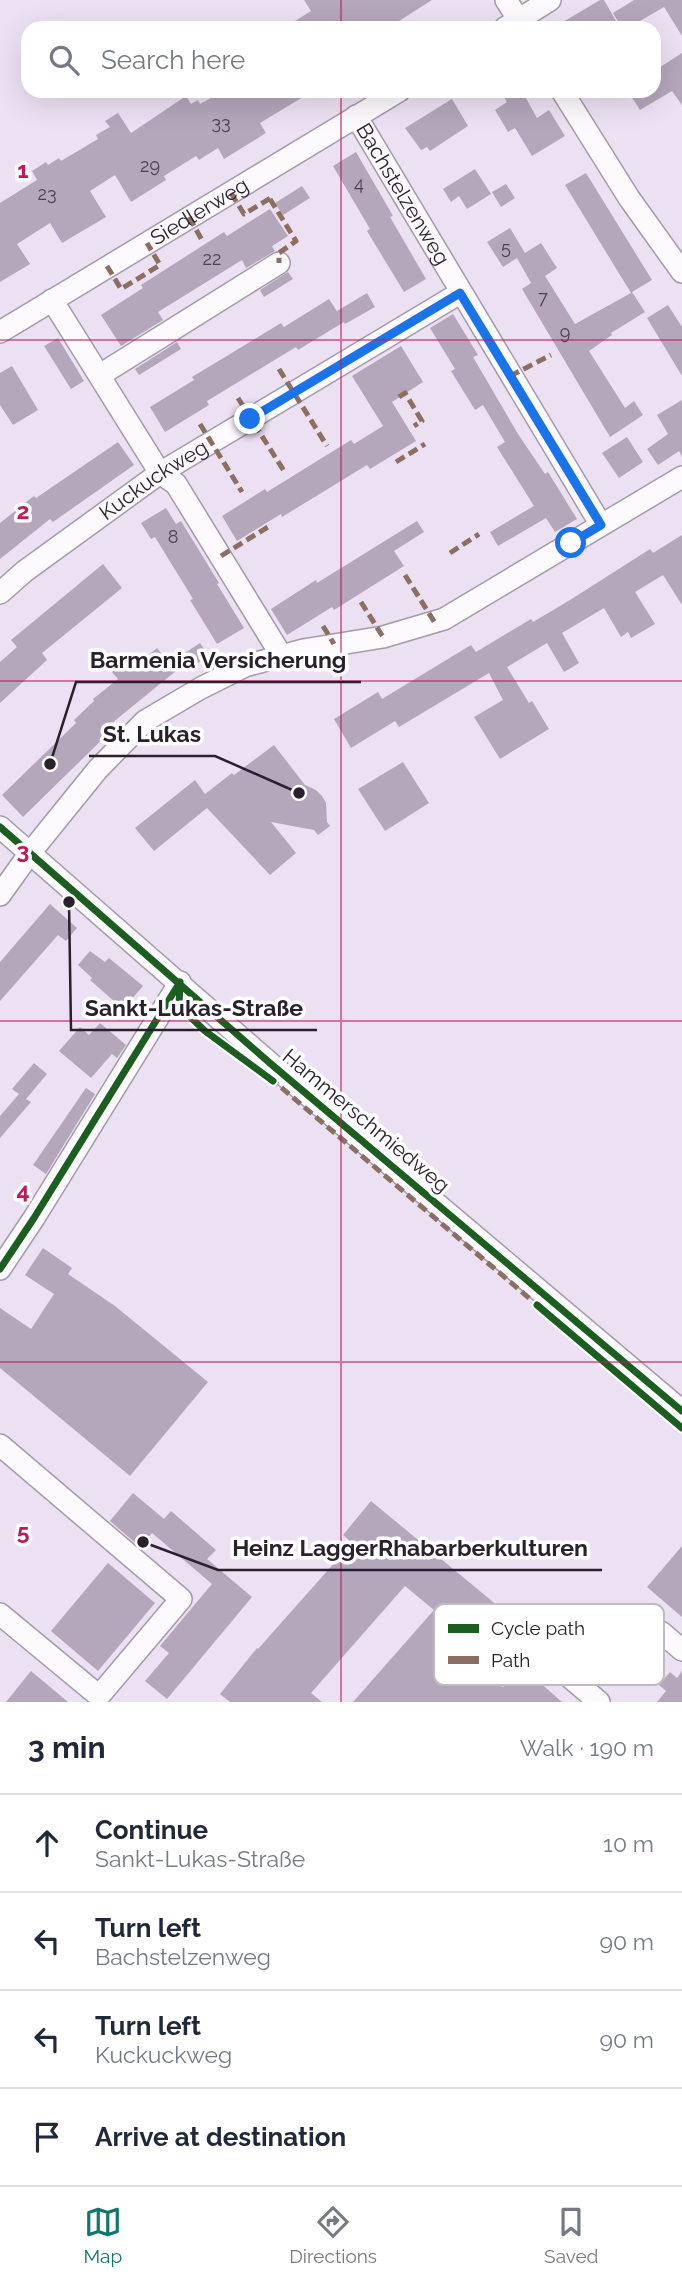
<!DOCTYPE html>
<html lang="en">
<head>
<meta charset="utf-8">
<style>
  body { margin:0; font-family:Raleway,sans-serif; background:#f2f2f3; color:#1f2937 }
  .stop { position:absolute; width:21px; height:21px; margin:-16px; border:5px solid #1a73e8; border-radius:50%; background:#fff }
  .stop.end { background:#1a73e8; border-color:#fff; box-shadow:0 2px 7px #0008 }
  .list { margin:0; padding:0; list-style:none }
  h2 { display:flex; justify-content:space-between; align-items:center; height:91px; margin:0; padding:0 28px; font-size:30px }
  h2 small { font-size:23px; font-weight:400; color:#747a83 }
  .list li { display:grid; grid-template-columns:46px 1fr auto; gap:21px; align-items:center; box-sizing:border-box; height:98px; padding:0 28px; border-top:2px solid #e0e1e3 }
  .list b { display:block; font-size:26px; white-space:nowrap }
  .list p { margin:0; font-size:23px; white-space:nowrap; color:#747a83 }
  .list em { font-size:23px; font-style:normal; color:#747a83 }
  .icon { flex:none; width:38px; height:38px; fill:none; stroke:currentColor; stroke-width:2; stroke-linecap:round; stroke-linejoin:round }
  .map { position:relative; flex:none; width:682px; height:1702px; overflow:hidden }
  .search { position:absolute; background:#fff; box-shadow:0 7px 28px #0002; left:21px; right:21px; top:21px; height:77px; display:flex; align-items:center; gap:18px; box-sizing:border-box; padding:0 24px; border-radius:21px; color:#747a83; font-size:26px }
  .sheet { height:483px; background:#fff }
  nav { display:flex; justify-content:space-around; align-items:center; box-sizing:border-box; height:98px; border-top:2px solid #e0e1e3; background:#fff; font-size:19px; color:#747a83 }
  nav a { display:grid; justify-items:center; gap:4px }
  nav .on { color:#0f766e }
  .map>svg:first-child { display:block }
  .building { fill:#b4a6bb }
  .lines { fill:none; stroke-linecap:round; stroke-linejoin:round }
  .minor-casing { stroke:#a39ba8; stroke-width:24 }
  .minor { stroke:#fcfafd; stroke-width:21 }
  .quiet { stroke:#8d6e63; stroke-width:5; stroke-dasharray:10 5; stroke-linecap:butt }
  .cycleway-casing { stroke:#fff; stroke-width:11 }
  .cycleway { stroke:#1b5e20; stroke-width:7 }
  .route { stroke:#1a73e8; stroke-width:9 }
  .grid { fill:none; stroke:#c2185b; stroke-width:2; stroke-opacity:0.55 }
  .labels { text-anchor:middle; stroke-width:7; stroke-linejoin:round; paint-order:stroke }
  .number-label { font-size:18px; fill:#4c4250 }
  .street-label { font-size:21px; fill:#29212c; stroke:#fff }
  .key { fill:#fff; stroke:#bfbcc0; stroke-width:2 }
  .key-label { font-size:19px; fill:#29212c }
  .grid-label { font-size:23px; text-anchor:middle; font-weight:bold; fill:#c2185b; stroke:#fff; stroke-width:7; stroke-linejoin:round; paint-order:stroke }
  .leader { fill:none; stroke:#29212c; stroke-width:2.5 }
  .callout-dot { fill:#29212c; stroke:#fff; stroke-width:2.5 }
  .callout-label { font-size:23px; text-anchor:middle; font-weight:bold; fill:#29212c; stroke:#fff; stroke-width:7; stroke-linejoin:round; paint-order:stroke }
</style>
</head>
<body>
<div class="map">
<svg width="682" height="1702" viewBox="0 0 682 1702">
  <rect width="100%" height="100%" fill="#ece1f2"/>
  <!-- building -->
  <path class="building" d="M304 0H432L388 28H284L311 11Z
    M600 0H604L616 21 605 28H553Z
    M634 0H682V36L664 7 628 28H622L613 13Z
    M682 53V105L672 91 640 110 628 91H654V71Z
    M235 91H313L260 123 266 133 224 159 218 148 199 160 196 156 164 176 166 180 131 202 115 175 90 191 106 217 62 243 50 223 17 244 30 264 0 282V203L37 180 32 171 46 162 48 165 59 158 61 161 98 139 96 135 110 127 105 121 118 113 131 133 186 96 191 104 198 100 200 104 220 93 223 98Z
    M500 91H522L537 118 549 110 565 136 532 156 515 128 508 132 495 110 507 102Z
    M452 99 468 126 430 151 427 147 421 150 405 128Z
    M356 152 393 216 390 217 426 279 404 292 367 231 370 229 333 166Z
    M475 169 491 194 467 209 459 196 451 202 443 189Z
    M586 173 652 280 632 292 645 312 611 333 612 335 589 351 625 408 634 401 643 415 610 437 522 289 531 283 517 258 503 267 487 242 510 228 525 253 541 243 557 268 545 276 575 324 631 293 565 185Z
    M506 184 515 198 501 207 492 192Z
    M302 186 310 198 283 215 275 203Z
    M270 209 288 236 272 246 275 251 246 268 242 260 158 312 163 320 121 346 101 315 143 288 141 285 224 232 227 236Z
    M288 272 293 279 264 297 260 290Z
    M367 293 375 307 345 324 337 311Z
    M329 299 344 322 298 350 296 347 207 401 209 405 165 432 150 407 194 380 192 377 281 323 284 327Z
    M668 305 682 327V376L647 318Z
    M453 314 478 355 473 357 518 434 545 474 548 472 577 519 555 532 546 518 498 546 490 532 534 506 497 447 505 442 483 405 475 410 451 371 455 369 430 328Z
    M58 338 84 381 71 389 44 346Z
    M177 342 181 349 139 375 135 369Z
    M401 346 423 382 392 402 416 441 370 469 367 465 282 517 281 514 237 541 222 516 265 489 267 492 351 440 354 444 383 426 352 376Z
    M12 366 38 410 13 425 0 405V373Z
    M682 400V457L679 451 658 465 647 449 668 434 657 415Z
    M627 437 643 462 619 478 602 453Z
    M118 442 134 465 53 522 50 519 0 559V523L34 496 36 498Z
    M166 508 176 524 181 521 219 583 217 584 244 628 217 644 190 600 193 599 155 537 151 539 141 523Z
    M417 521 424 532 394 551 404 566 334 610 332 607 287 635 271 609 316 580 317 583Z
    M682 535V605L663 575 635 592 655 624 631 638 628 632 621 637 604 608 562 633 579 663 564 672 547 643 507 667 529 703 532 701 549 729 500 759 474 717 503 700 489 673 399 727 395 721 351 748 334 719 378 692 382 699 471 645 476 652 531 619 533 622 570 600 650 549 653 553Z
    M103 564 122 588 42 653 47 660 0 703V662L17 647 11 640Z
    M200 643 209 656 193 666 185 653Z
    M157 648 176 671 112 723 115 727 23 817 2 795 76 723 74 720 94 701 93 699 118 679 112 672 124 661 131 669Z
    M274 745 305 785 316 790 322 796 326 803 327 822 330 826 318 835 314 830 271 822 296 853 270 875 207 808 154 851 135 828 195 780 205 794 232 773 234 775Z
    M403 762 429 803 385 831 358 789Z
    M50 904 77 928 66 941 58 935 0 1001V962Z
    M90 951 105 962 109 958 143 986 123 1009 90 980 92 978 78 965Z
    M100 1023 126 1045 117 1058 112 1054 91 1078 59 1051 80 1027 89 1035Z
    M34 1063 47 1074 26 1099 31 1102 0 1138V1116L19 1094 12 1089Z
    M86 1088 95 1094 46 1174 33 1165Z
    M43 1248 72 1268 68 1274 115 1306 208 1382 130 1476 0 1368V1308L31 1329 54 1294 25 1275Z
    M133 1493 164 1519 171 1511 216 1550 207 1559 252 1597 167 1699 145 1681 169 1653 160 1646 212 1584 152 1533 140 1547 110 1521Z
    M371 1501 516 1621 479 1666 503 1687 521 1666 562 1702H353L434 1610 405 1586 311 1693 322 1702H230L220 1694 257 1648 258 1649 352 1543 343 1535Z
    M682 1546V1617L647 1587Z
    M108 1563 155 1603 98 1671 51 1631Z
    M31 1671 68 1702H6Z
    M682 1671V1702H657L666 1691 659 1685 670 1672 677 1678Z"/>
  <g class="lines">
    <!-- minor casing -->
    <g class="minor-casing">
      <g id="minor">
        <path d="M506 0 524 28"/>
        <path d="M505 28 550 0"/>
        <path d="M562 91 629 198 682 272"/>
        <path id="s1" d="M356 116 601 525"/>
        <path d="M52 300 160 473 176 484 281 655"/>
        <path id="s2" d="M0 332 399 91"/>
        <path d="M100 375 279 263"/>
        <path id="s3" d="M0 593 25 571 160 473 460 293"/>
        <path d="M0 827 271 1064 682 1411"/>
        <path d="M0 895 30 853 98 769 145 721 201 688 245 666 303 650 383 637 444 619 682 477"/>
        <path d="M0 1269 34 1218 180 982"/>
        <path d="M0 1445 181 1599 99 1696 0 1614"/>
        <path d="M661 1632 682 1650"/>
        <path d="M565 1673 599 1702"/>
      </g>
    </g>
    <!-- minor -->
    <use href="#minor" class="minor"/>
    <!-- quiet -->
    <path class="quiet" d="M395 91 396 93
      M231 193 244 214 274 196
      M270 199 296 241 279 253V263
      M189 217 203 242
      M107 266 121 289 160 265 147 243
      M279 369 327 446
      M510 376 551 355
      M399 397 405 393 422 421 414 426
      M238 398 284 471
      M200 424 242 492
      M396 462 425 444
      M450 553 479 534
      M221 556 271 525
      M405 575 435 623
      M361 602 383 637
      M323 626 334 644
      M270 1078 542 1309"/>
    <!-- cycleway casing -->
    <g class="cycleway-casing">
      <path id="cycleway" d="M0 827 271 1064 682 1411
        M180 982 179 1006 205 1031 273 1081
        M0 1269 34 1218 180 982
        M537 1305 682 1428"/>
    </g>
    <!-- cycleway -->
    <use href="#cycleway" class="cycleway"/>
  </g>
  <g class="lines">
    <!-- route -->
    <path class="route" d="M250 419 460 293 601 525 571 543"/>
  </g>
  <!-- grid -->
  <path class="grid" d="M341 0V28M341 91V1702M0 340H682M0 681H682M0 1021H682M0 1362H682"/>
  <g class="labels">
    <!-- number labels -->
    <g class="number-label">
      <text x="221" y="129">33</text>
      <text x="150" y="172">29</text>
      <text x="359" y="190">4</text>
      <text x="47" y="200">23</text>
      <text x="506" y="254">5</text>
      <text x="212" y="265">22</text>
      <text x="543" y="304">7</text>
      <text x="565" y="339">9</text>
      <text x="173" y="543">8</text>
    </g>
    <!-- street labels -->
    <g class="street-label">
      <text dy="7" stroke="none"><textPath href="#s1" startOffset="91">Bachstelzenweg</textPath></text>
      <text dy="7" stroke="none"><textPath href="#s2" startOffset="233">Siedlerweg</textPath></text>
      <text dy="7" stroke="none"><textPath href="#s3" startOffset="191">Kuckuckweg</textPath></text>
      <text transform="translate(366 1121) rotate(40)" y="7">Hammerschmiedweg</text>
    </g>
  </g>
  <!-- legend -->
  <rect x="434" y="1604" width="230" height="81" rx="10" class="key"/>
  <rect x="448" y="1624" width="31" height="9" fill="#1b5e20"/>
  <rect x="448" y="1656" width="31" height="8" fill="#8d6e63"/>
  <g class="key-label">
    <text x="491" y="1635">Cycle path</text>
    <text x="491" y="1667">Path</text>
  </g>
  <g class="grid-label">
    <text x="23" y="178">1</text>
    <text x="23" y="519">2</text>
    <text x="23" y="859">3</text>
    <text x="23" y="1199">4</text>
    <text x="23" y="1540">5</text>
  </g>
  <!-- callouts -->
  <path class="leader" d="M50 764L76 682H361M299 793L215 756H89M69 902L71 1030H317M143 1542L218 1570H602"/>
  <g class="callout-dot">
    <circle cx="50" cy="764" r="7"/>
    <circle cx="299" cy="793" r="7"/>
    <circle cx="69" cy="902" r="7"/>
    <circle cx="143" cy="1542" r="7"/>
  </g>
  <g class="callout-label">
    <text x="218" y="668">Barmenia Versicherung</text>
    <text x="152" y="742">St. Lukas</text>
    <text x="194" y="1016">Sankt-Lukas-Straße</text>
    <text x="410" y="1556">Heinz LaggerRhabarberkulturen</text>
  </g>
</svg>
<div class="stop" style="left:571px;top:543px"></div>
<div class="stop end" style="left:250px;top:419px"></div>
<div class="search"><svg class="icon" aria-label="search" viewBox="0 0 24 24"><circle cx="10" cy="10" r="6"/><path d="M15 15l6 6"/></svg>Search here</div>
</div>
<section class="sheet">
<h2>3 min<small>Walk · 190 m</small></h2>
<ul class="list">
<li><svg class="icon" aria-label="ahead" viewBox="0 0 24 24"><path d="M12 20V5M6 11l6-6 6 6"/></svg><div><b>Continue</b><p>Sankt-Lukas-Straße</p></div><em>10 m</em></li>
<li><svg class="icon" aria-label="left" viewBox="0 0 24 24"><path d="M17 20v-9H6M10 6l-5 5 5 5"/></svg><div><b>Turn left</b><p>Bachstelzenweg</p></div><em>90 m</em></li>
<li><svg class="icon" aria-label="left" viewBox="0 0 24 24"><path d="M17 20v-9H6M10 6l-5 5 5 5"/></svg><div><b>Turn left</b><p>Kuckuckweg</p></div><em>90 m</em></li>
<li><svg class="icon" aria-label="arrive" viewBox="0 0 24 24"><path d="M6 21V4h12l-3 4 3 4H6"/></svg><div><b>Arrive at destination</b></div></li>
</ul>
</section>
<nav>
<a class="on"><svg class="icon" aria-label="map" viewBox="0 0 24 24"><path d="M3 6l6-2 6 2 6-2v14l-6 2-6-2-6 2zM9 4v14M15 6v14"/></svg>Map</a>
<a><svg class="icon" aria-label="directions" viewBox="0 0 24 24"><path d="M12 3l9 9-9 9-9-9zM9 14v-3h6M13 9l2 2-2 2"/></svg>Directions</a>
<a><svg class="icon" aria-label="saved" viewBox="0 0 24 24"><path d="M7 4h10v16l-5-4-5 4z"/></svg>Saved</a>
</nav>
</body>
</html>
